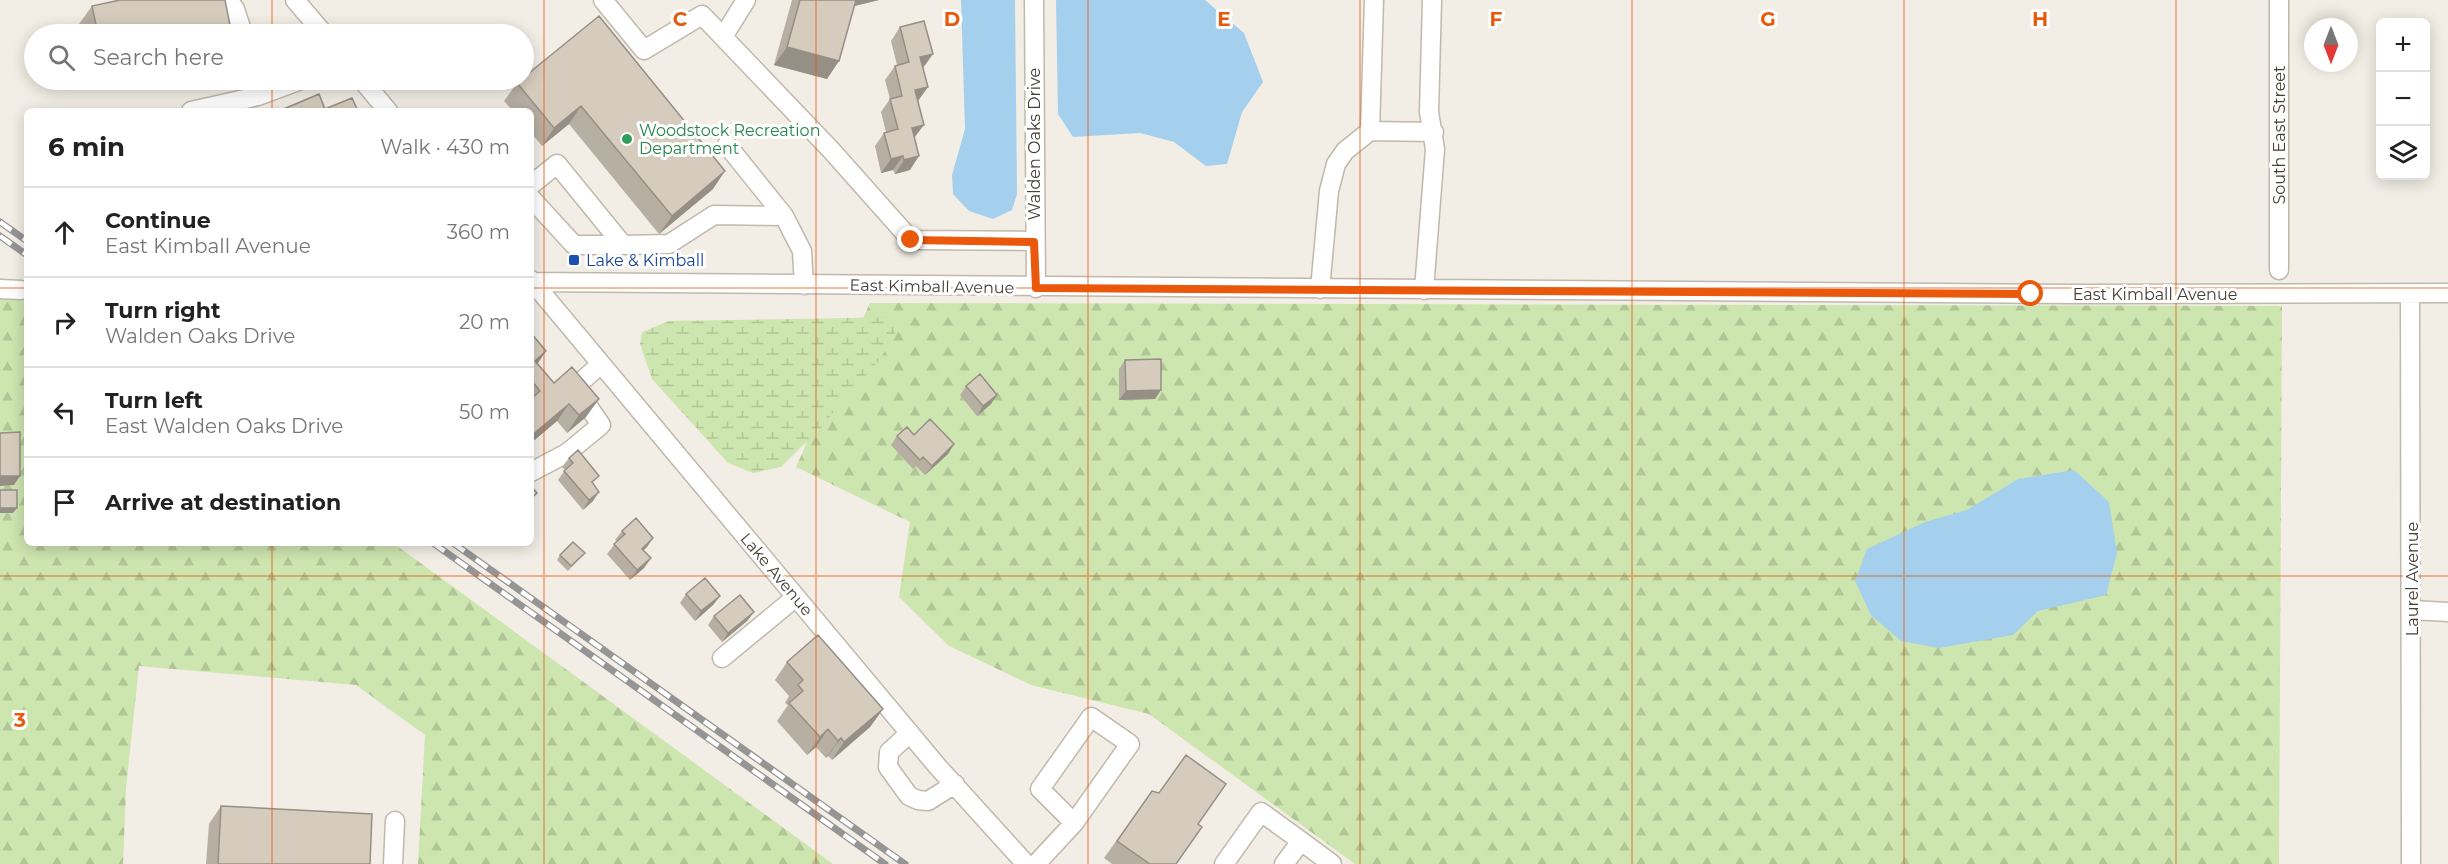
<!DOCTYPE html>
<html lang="en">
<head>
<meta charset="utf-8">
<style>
  body { margin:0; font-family:Montserrat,sans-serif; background:#f6f6f6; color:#222 }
  .controls { position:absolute; right:18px; top:18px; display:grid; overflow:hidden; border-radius:9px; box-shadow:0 3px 15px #0003 }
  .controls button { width:54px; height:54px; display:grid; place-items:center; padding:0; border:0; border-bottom:2px solid #e0e0e0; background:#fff; color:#222; font:30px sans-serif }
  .compass { position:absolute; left:2304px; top:18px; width:54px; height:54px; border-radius:50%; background:#fff; box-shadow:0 3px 15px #0003; rotate:180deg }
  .stop { position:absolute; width:18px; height:18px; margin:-14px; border:4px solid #ea580c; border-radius:50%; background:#fff }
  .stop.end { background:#ea580c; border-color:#fff; box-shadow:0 2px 6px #0008 }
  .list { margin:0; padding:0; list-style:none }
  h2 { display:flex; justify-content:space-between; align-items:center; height:78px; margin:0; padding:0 24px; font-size:26px }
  h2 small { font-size:20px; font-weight:400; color:#767676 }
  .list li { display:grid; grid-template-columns:39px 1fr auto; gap:18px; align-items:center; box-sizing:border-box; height:90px; padding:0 24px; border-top:2px solid #e0e0e0 }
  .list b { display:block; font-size:22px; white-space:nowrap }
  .list p { margin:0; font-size:20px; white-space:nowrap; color:#767676 }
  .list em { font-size:20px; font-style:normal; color:#767676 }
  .icon { flex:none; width:33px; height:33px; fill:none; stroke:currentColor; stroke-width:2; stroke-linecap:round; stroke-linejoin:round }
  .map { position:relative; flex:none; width:2448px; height:864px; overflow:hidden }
  .search { position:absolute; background:#fff; box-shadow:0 3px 15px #0003; left:24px; top:24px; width:510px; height:66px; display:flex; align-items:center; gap:15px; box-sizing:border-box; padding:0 21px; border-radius:33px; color:#767676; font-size:22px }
  .panel { position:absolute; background:#fff; box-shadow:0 3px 15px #0003; left:24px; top:108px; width:510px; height:438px; border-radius:9px }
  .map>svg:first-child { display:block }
  .forest { fill:url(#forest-firs) }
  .wetland { fill:url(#wetland-marsh) }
  .water { fill:#a4d0ed }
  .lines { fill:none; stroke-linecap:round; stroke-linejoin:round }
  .minor-casing { stroke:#c0b8ab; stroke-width:21 }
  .minor { stroke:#fff; stroke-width:18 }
  .rail-casing { stroke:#959595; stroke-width:7 }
  .rail { stroke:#fff; stroke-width:4.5; stroke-dasharray:14; stroke-linecap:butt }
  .wall { fill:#b8afa3 }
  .shaded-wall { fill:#968f85 }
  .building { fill:#d6ccbe; stroke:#968f85; stroke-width:1.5 }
  .route { stroke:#ea580c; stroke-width:8 }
  .grid { fill:none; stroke:#e8590c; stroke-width:1.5; stroke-opacity:0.55 }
  .leisure-dot { fill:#2e9e5b; stroke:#fff; stroke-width:2 }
  .transit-dot { fill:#1a4fb4; stroke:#fff; stroke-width:2 }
  .labels { text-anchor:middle; stroke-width:6; stroke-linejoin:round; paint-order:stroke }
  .leisure-label { font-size:16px; fill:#27864d; stroke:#fff; text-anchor:start }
  .street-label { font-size:16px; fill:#443e35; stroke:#fff }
  .transit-label { font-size:16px; fill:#164399; stroke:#fff; text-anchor:start }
  .grid-label { font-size:20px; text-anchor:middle; font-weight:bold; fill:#e8590c; stroke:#fff; stroke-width:6; stroke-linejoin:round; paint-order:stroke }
</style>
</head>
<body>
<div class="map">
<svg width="2448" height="864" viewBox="0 0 2448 864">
  <defs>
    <pattern id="forest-firs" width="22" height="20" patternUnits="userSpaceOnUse" patternTransform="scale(1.5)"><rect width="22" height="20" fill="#cde5af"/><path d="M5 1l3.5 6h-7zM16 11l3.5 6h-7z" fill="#b1c697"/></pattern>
    <pattern id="wetland-marsh" width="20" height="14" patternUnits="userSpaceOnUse" patternTransform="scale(1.5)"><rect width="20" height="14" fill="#cde5af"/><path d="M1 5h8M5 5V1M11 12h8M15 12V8" fill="none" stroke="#b1c697"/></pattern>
  </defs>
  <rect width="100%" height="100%" fill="#f2eee5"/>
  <!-- forest -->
  <path class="forest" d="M27 294V543H393L833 864H418L425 735 356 685 139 666 126 788 123 864H0V299Z
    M870 303 2282 306 2279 864H1355L1149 714 1031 685 949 646 899 597 910 522 796 467Z"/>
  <!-- wetland -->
  <path class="wetland" d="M904 317 881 358 826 421 815 437 803 445 781 467 753 473 728 463 652 379 640 344 642 332 669 321Z"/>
  <!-- water -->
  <path class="water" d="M961 0H1015L1017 194 1012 210 993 219 969 211 953 194 952 175 965 129Z
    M1056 0H1205L1244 33 1263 82 1242 112 1227 164 1206 166 1174 142 1140 133 1073 137 1058 114Z
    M2074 470 2109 502 2117 553 2106 595 2038 611 2013 635 1939 648 1901 641 1871 615 1855 581 1867 549 1925 522 1967 510 2018 479Z"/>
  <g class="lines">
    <!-- minor casing -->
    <g class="minor-casing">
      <path id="minor" d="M228 0 235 9 243 34
        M295 0 324 34
        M603 0 644 50 702 15 831 150 911 240 1034 241
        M1034 0 1036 288
        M2279 0V270
        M723 37 746 0
        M362 80 388 111
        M191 111 258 96 301 80
        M1370 131 1374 0
        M727 145 784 216
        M531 185 557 164 623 245 669 244 714 215 784 216 802 251 804 285
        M531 198 574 245H623
        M531 280 938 767 1026 864
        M531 282 2079 294 2448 293
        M0 289 21 290
        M1320 289 1329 191 1336 164 1345 151 1370 131 1434 132
        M1424 290 1435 149 1429 112 1432 0
        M2410 294 2411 864
        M531 472 567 453 601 425 575 387 601 364
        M2412 610 2448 612
        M722 658 796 597
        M910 733 889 752 888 767 909 796 918 800 928 801 955 784
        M393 864 395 821
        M1036 864 1074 823 1130 744 1091 717 1040 789 1074 823
        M1224 864 1261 812 1301 841
        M1284 864 1301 841 1332 864"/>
    </g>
    <!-- minor -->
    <use href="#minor" class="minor"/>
    <!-- rail casing -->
    <g class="rail-casing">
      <path id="rail" d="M0 222 27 241
        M0 236 27 255
        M433 543 885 864
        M453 543 905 864"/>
    </g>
    <!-- rail -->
    <use href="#rail" class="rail"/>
  </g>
  <!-- wall -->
  <path class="wall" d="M792 0H879L854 6 827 79 774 65Z
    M92 6 231 30 228 34H82L79 24Z
    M599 16 713 189 659 234 569 124 542 146 531 133V111H513L504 101 517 83Z
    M900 27 923 68 918 101 915 138 910 170 895 174 893 170 881 173 875 146 884 133 886 132 881 112 890 99 885 80 895 66 897 65 891 41Z
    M531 333 546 351 537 363 554 383 586 417 567 433 557 421 531 443Z
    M1125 360 1161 390 1155 399 1119 400V369Z
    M966 386 991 404 977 416 960 395Z
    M914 435 954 444 948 454 925 475 916 466 913 469 891 445 897 436Z
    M569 458 593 484V501L583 510 558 480 565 470 562 467Z
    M622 531 647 547 643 550 651 558 644 568 630 580 607 554 617 541 615 540Z
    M585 553 568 571 557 560 560 555Z
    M686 594 720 596 713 605 695 621 680 603Z
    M754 612 747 621 722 642 708 625 714 616Z
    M787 662 883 709 870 727 832 760 828 756 826 758 816 747 807 755 777 721 788 705 785 703 789 696 775 680Z
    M1152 791 1198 824 1176 864H1112L1104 858Z
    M221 806 370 864H206L209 824Z"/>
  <!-- shaded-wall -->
  <path class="shaded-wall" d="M851 0H879L846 8Z
    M231 30 228 34H208Z
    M787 47 839 61 827 79 774 65Z
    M933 54 923 68 920 57Z
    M928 87 918 101 915 90Z
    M581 106 569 124 542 146 554 128Z
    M924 125 914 138 912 128Z
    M903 156 893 170 881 173 891 159Z
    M919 156 910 170 895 174 904 160Z
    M725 171 713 189 659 234 672 216Z
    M546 351 534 369 535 361Z
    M1161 390 1155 399 1119 400 1126 391Z
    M997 395 991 404 977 416 983 406Z
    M599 399 586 417 567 433 579 415Z
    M569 404 557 421 531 443V436Z
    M954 444 948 454 925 475 932 466Z
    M0 476H20L14 485 0 486Z
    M599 492 593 501 583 510 589 500Z
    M0 508H17L13 513H0Z
    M653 538 647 547 635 558 642 549Z
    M651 558 644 568 630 580 637 570Z
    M720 596 713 605 695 621 701 611Z
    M754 612 747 621 722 642 728 633Z
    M883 709 870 727 832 760 844 742Z
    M828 729 816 747 807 755 820 737Z
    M841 738 828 756 826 758 838 741Z"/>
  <!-- building -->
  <path class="building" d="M120 0H225L231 30 208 34H98L92 6Z
    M800 0H856L839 61 787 47Z
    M599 16 725 171 672 216 581 106 554 128 517 83 521 80H524V77Z
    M924 21 933 54 920 57 928 87 915 90 924 125 912 128 919 156 904 160 903 156 891 159 884 133 898 129 890 99 902 96 895 66 909 62 900 27Z
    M319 94 325 109 352 98 358 111H279Z
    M531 333 546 351 535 361 554 383 572 367 599 399 579 415 569 404 531 436V399L540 391 531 380Z
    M1161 359V390L1126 391 1125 360Z
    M980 374 997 395 983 406 966 386Z
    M930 419 954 444 932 466 923 457 920 460 897 436 907 427 914 435Z
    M20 432V476H0V433Z
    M578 450 599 476 592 482 599 492 589 500 564 471 573 463 569 458Z
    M531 486 537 493 531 499Z
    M0 490H17V508H0Z
    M636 518 653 538 642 549 651 558 637 570 614 544 625 534 622 531Z
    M573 542 585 553 571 566 560 555Z
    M705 578 720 596 701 611 686 594Z
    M740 595 754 612 728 633 714 616Z
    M818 635 883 709 844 742 841 738 838 741 828 729 820 737 789 703 803 691 798 685 803 680 787 662Z
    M1186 755 1226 784 1198 824 1202 827 1176 864H1150L1117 841 1152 791 1159 793Z
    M221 806 372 814 370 864H218Z"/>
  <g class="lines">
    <!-- route -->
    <path class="route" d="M911 240 1034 242 1036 288 2031 294"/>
  </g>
  <!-- grid -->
  <path class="grid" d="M272 0V34M544 0V864M816 0V864M1088 0V864M1360 0V864M1632 0V864M1904 0V864M2176 0V864M272 80V111M0 288H27M531 288H2448M272 543V864M0 576H2448"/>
  <!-- markers -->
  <circle class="leisure-dot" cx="627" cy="139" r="6"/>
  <rect class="transit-dot" x="568" y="254" width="12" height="12" rx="3"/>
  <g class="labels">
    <!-- leisure labels -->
    <g class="leisure-label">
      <text x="639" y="136">Woodstock Recreation<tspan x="639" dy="18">Department</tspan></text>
    </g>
    <!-- street labels -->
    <g class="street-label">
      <text transform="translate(2279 135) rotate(-90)" y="6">South East Street</text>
      <text transform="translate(1034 144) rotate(-90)" y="6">Walden Oaks Drive</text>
      <text transform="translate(932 286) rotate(1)" y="6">East Kimball Avenue</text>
      <text x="2155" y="300">East Kimball Avenue</text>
      <text transform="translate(777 574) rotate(50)" y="6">Lake Avenue</text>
      <text transform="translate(2412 579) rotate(-90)" y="6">Laurel Avenue</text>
    </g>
    <!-- transit labels -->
    <g class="transit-label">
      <text x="586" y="266">Lake &amp; Kimball</text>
    </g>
  </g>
  <g class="grid-label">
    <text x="680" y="26">C</text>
    <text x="952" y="26">D</text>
    <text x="1224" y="26">E</text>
    <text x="1496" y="26">F</text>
    <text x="1768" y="26">G</text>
    <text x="2040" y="26">H</text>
    <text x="20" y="727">3</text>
  </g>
</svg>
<div class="controls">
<button>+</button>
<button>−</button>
<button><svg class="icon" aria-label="layers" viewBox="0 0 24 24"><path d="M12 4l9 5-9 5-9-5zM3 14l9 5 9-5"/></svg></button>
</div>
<svg class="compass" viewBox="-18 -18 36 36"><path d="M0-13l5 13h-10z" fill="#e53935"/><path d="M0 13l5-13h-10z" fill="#767676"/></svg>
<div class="stop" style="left:2031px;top:294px"></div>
<div class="stop end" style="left:911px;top:240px"></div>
<div class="search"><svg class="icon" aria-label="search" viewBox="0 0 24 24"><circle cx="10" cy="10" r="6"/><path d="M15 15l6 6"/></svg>Search here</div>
<section class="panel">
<h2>6 min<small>Walk · 430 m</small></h2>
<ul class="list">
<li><svg class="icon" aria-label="ahead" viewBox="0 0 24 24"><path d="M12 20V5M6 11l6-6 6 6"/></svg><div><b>Continue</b><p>East Kimball Avenue</p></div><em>360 m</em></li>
<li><svg class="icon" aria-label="right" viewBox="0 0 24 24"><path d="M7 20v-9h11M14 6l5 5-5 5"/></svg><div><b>Turn right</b><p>Walden Oaks Drive</p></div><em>20 m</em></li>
<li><svg class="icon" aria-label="left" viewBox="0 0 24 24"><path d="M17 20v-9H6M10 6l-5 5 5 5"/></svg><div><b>Turn left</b><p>East Walden Oaks Drive</p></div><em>50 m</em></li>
<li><svg class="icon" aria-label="arrive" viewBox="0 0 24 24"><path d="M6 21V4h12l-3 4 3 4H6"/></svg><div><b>Arrive at destination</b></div></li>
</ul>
</section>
</div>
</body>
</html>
